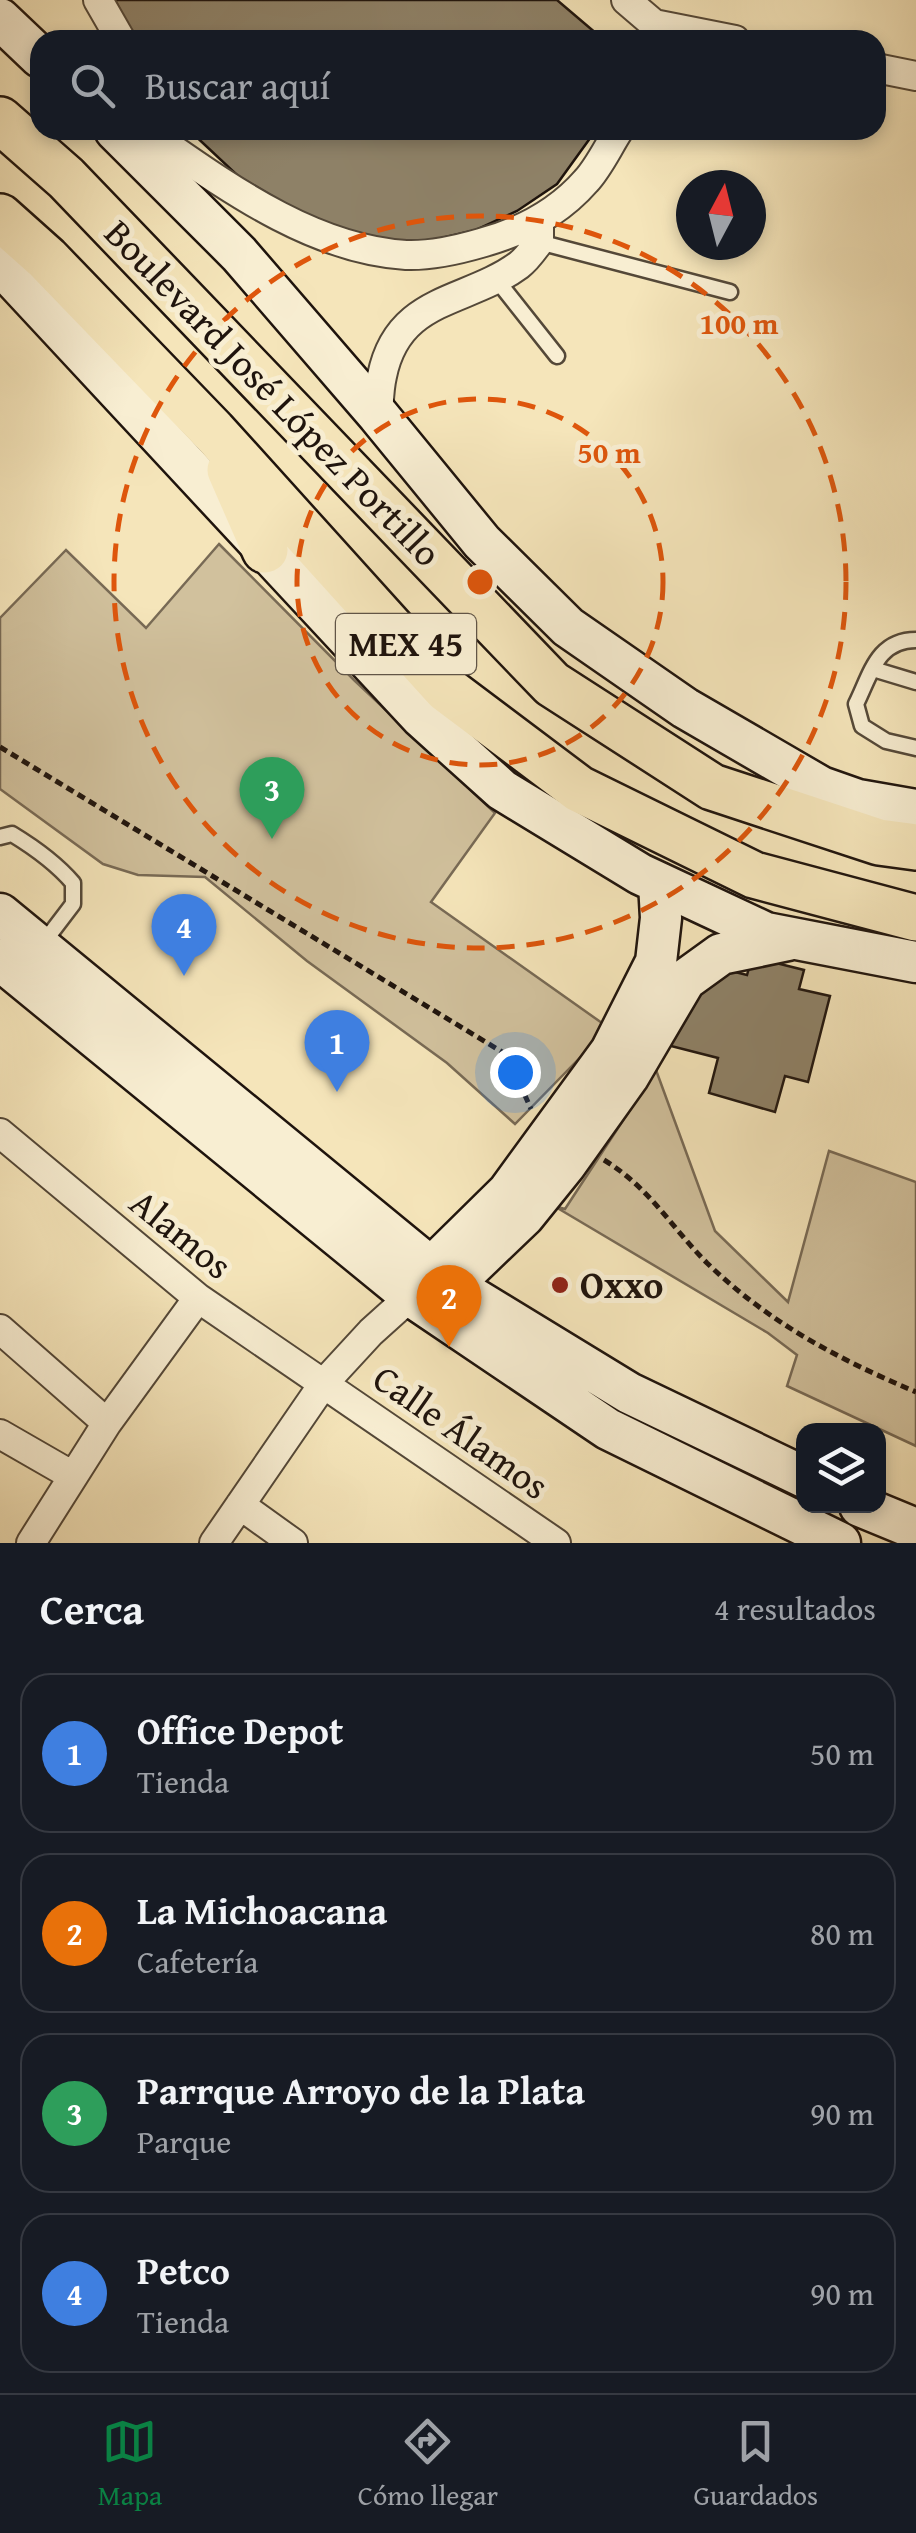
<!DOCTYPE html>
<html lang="es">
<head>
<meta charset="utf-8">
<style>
  body { margin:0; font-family:"Gentium Book Plus",serif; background:#20242c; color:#f1f3f6 }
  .controls { position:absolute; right:30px; bottom:30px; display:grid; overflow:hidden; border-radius:20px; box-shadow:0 5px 15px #0003 }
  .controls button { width:90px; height:90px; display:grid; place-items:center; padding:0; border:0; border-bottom:2px solid #363941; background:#171b24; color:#f1f3f6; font:50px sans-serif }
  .compass { position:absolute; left:676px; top:170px; width:90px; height:90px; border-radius:50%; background:#171b24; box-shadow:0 5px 15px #0003; rotate:7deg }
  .you { position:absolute; left:515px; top:1072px; width:35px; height:35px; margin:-25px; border:8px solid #fff; border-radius:50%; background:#1a73e8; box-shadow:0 0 0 15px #1a73e833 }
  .badge { display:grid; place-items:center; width:65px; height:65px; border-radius:50%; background:#0b8043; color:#fff; font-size:32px; font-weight:700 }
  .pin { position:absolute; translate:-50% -82px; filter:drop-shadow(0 2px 5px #0008) }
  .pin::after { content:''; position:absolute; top:52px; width:35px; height:30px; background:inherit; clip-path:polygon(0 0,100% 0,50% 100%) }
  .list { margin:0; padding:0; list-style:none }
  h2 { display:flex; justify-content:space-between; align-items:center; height:130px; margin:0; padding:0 40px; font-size:42px }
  h2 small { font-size:32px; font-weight:400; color:#9ea1a6 }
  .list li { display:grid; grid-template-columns:65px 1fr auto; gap:30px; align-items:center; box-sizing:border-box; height:160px; margin:0 20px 20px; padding:0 20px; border:2px solid #363941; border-radius:30px }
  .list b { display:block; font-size:38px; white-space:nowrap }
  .list p { margin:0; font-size:32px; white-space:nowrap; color:#9ea1a6 }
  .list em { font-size:32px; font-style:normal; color:#9ea1a6 }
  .icon { flex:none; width:55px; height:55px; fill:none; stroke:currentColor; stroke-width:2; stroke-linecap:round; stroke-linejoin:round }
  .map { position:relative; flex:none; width:916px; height:1543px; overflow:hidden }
  .search { position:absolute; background:#171b24; box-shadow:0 5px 15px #0003; left:30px; right:30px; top:30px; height:110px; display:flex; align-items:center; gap:25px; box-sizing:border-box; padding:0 35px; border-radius:30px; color:#9ea1a6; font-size:38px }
  .sheet { height:850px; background:#171b24 }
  nav { display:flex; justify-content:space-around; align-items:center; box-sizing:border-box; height:140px; border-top:2px solid #363941; background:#171b24; font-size:28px; color:#9ea1a6 }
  nav a { display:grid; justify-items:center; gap:5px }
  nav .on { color:#0b8043 }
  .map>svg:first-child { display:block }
  .green { fill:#d1c19d; stroke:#786a55; stroke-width:2.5 }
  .building { fill:#8e8167; stroke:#1f140d; stroke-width:2.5 }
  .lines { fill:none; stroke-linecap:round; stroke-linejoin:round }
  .lane-casing { stroke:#544838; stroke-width:19 }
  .street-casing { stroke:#544838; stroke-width:32 }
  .secondary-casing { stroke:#1f140d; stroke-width:45 }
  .primary-casing { stroke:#1f140d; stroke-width:50 }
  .path { stroke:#1f140d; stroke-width:5; stroke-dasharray:8 5; stroke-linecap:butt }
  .lane { stroke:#f8eed2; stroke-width:14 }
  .street { stroke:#f8eed2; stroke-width:28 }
  .secondary { stroke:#f8eed2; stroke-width:40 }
  .primary { stroke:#f5e5ba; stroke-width:45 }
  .ring { fill:none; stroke:#de560c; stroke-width:5; stroke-dasharray:18 12 }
  .poi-dot { fill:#8f2418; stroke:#f8eed2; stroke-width:4 }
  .labels { text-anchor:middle; stroke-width:10; stroke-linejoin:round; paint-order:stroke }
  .shield { fill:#f8eed2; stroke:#605548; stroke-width:2.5 }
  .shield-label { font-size:35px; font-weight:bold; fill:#1f140d }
  .street-label { font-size:38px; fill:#1f140d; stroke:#f8eed2 }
  .poi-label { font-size:38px; font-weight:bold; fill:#1f140d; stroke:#f8eed2; text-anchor:start }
  .centre { fill:#de560c; stroke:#f8eed2; stroke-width:5 }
  .ring-label { font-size:30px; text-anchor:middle; font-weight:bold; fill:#de560c; stroke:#f8eed2; stroke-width:10; stroke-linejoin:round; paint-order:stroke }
</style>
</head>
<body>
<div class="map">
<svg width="916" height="1543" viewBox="0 0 916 1543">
  <rect width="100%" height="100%" fill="#f5e5ba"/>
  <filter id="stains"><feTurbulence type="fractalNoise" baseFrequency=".002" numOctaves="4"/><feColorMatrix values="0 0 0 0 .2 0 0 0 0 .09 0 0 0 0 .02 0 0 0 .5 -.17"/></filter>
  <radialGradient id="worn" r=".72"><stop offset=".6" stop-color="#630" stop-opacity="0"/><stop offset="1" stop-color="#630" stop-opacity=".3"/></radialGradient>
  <!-- green -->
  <path class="green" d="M219 544 354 680 495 813 431 902 609 1028 515 1124 447 1063 307 961 205 877 138 875 103 864 0 789V618L66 550 146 628Z
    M656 1070 715 1231 788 1302 829 1151 916 1182V1446L787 1386 797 1355 768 1333 554 1206 565 1209Z"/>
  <!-- building -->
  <path class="building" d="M115 0H557L604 40H135Z
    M189 130H596L557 184 517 211 476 230 407 246 332 226 299 212 238 176Z
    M752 957 804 970 799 989 830 996 808 1082 785 1076 775 1112 709 1093 718 1058 667 1045 715 967 747 975Z"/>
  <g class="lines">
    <!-- lane casing -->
    <g class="lane-casing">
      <path id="lane" d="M539 242 730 292
        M496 279 557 356
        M916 640C877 640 871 674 856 704L862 726 886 741 916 748
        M873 669 916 682
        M0 837 12 834C35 848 56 863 73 883V904L41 946"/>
    </g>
    <!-- street casing -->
    <g class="street-casing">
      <path id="street" d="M98 0 121 40
        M626 0 654 24 735 40
        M876 68 916 76
        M145 130C222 183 309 249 406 255 431 256 457 250 481 243 521 232 558 213 586 181 599 167 608 147 619 130
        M378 415C379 402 379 388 382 376 398 296 466 304 519 265 527 259 533 250 539 242V221
        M0 1133 198 1298 556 1543
        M0 1329 107 1423
        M0 1434 73 1476
        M240 1505 293 1543
        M31 1543 107 1423 198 1298
        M214 1543 324 1383 371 1332 411 1296"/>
    </g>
    <!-- secondary casing -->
    <g class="secondary-casing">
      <path id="secondary" d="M0 19 40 57
        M115 130 239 254 378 415 482 542 568 627 685 708 821 787 858 800 916 810
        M0 264 421 717 502 790 640 874 766 933 916 962
        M0 914 452 1285 629 1393 804 1477
        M0 960 411 1296 608 1429 840 1543
        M441 1258 508 1192 611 1051 656 962 661 918 659 883
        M429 1291 452 1285 524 1216 566 1164 628 1077 685 980 721 954 788 940
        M860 1506 916 1529"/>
    </g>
    <!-- primary casing -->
    <g class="primary-casing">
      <path id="primary" d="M0 120 66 178 552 684 712 787 879 842 916 847
        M0 217 47 259 213 431 446 689 579 789 754 875 916 918
        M230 470 265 550"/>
    </g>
    <!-- path -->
    <path class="path" d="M0 747 507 1055 531 1109
      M604 1160C650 1188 671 1227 707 1263 769 1323 838 1359 916 1392"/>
    <!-- lane -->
    <use href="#lane" class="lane"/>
    <!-- street -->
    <use href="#street" class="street"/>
    <!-- secondary -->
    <use href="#secondary" class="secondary"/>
    <!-- primary -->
    <use href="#primary" class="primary"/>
  </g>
  <!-- distance rings -->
  <g class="ring">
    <circle cx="480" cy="582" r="183"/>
    <circle cx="480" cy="582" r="366"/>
  </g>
  <!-- markers -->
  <circle class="poi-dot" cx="560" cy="1285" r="10"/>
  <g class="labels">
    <!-- shield labels -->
    <rect class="shield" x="336" y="614" width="140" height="60" rx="8"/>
    <g class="shield-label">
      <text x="406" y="656">MEX 45</text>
    </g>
    <!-- street labels -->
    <g class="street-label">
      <text transform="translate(273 393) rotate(46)" y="13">Boulevard José López Portillo</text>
      <text transform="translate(181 1234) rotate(39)" y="13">Alamos</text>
      <text transform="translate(461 1432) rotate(35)" y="13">Calle Álamos</text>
    </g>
    <!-- poi labels -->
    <g class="poi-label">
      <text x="580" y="1298">Oxxo</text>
    </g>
  </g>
  <circle cx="480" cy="582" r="15" class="centre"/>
  <g class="ring-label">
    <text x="739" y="334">100 m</text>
    <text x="609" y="463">50 m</text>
  </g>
  <rect width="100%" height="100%" filter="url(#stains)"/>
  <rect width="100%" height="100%" fill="url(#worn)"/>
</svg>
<div class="controls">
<button><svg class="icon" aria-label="layers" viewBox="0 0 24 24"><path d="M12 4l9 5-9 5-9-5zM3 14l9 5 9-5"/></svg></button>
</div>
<svg class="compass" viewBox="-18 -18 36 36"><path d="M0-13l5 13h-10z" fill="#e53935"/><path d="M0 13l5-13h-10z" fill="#9ea1a6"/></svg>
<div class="you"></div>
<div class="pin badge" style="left:337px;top:1092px;background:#3f7fe0">1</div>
<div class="pin badge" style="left:449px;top:1347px;background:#e8710a">2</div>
<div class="pin badge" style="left:272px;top:839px;background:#2e9e5b">3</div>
<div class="pin badge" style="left:184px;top:976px;background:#3f7fe0">4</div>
<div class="search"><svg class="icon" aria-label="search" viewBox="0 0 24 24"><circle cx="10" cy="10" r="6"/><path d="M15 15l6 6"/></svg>Buscar aquí</div>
</div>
<section class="sheet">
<h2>Cerca<small>4 resultados</small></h2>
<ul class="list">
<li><span class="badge" style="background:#3f7fe0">1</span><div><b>Office Depot</b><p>Tienda</p></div><em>50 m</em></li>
<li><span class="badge" style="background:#e8710a">2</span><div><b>La Michoacana</b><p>Cafetería</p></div><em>80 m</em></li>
<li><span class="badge" style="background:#2e9e5b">3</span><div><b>Parrque Arroyo de la Plata</b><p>Parque</p></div><em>90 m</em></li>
<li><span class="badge" style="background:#3f7fe0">4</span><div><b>Petco</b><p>Tienda</p></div><em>90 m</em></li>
</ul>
</section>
<nav>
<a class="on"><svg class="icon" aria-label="map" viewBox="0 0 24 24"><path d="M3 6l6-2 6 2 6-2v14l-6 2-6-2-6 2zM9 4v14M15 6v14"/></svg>Mapa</a>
<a><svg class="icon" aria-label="directions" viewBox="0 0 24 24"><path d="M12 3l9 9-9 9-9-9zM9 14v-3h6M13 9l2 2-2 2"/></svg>Cómo llegar</a>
<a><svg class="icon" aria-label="saved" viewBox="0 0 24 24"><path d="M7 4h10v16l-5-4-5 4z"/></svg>Guardados</a>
</nav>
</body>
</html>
